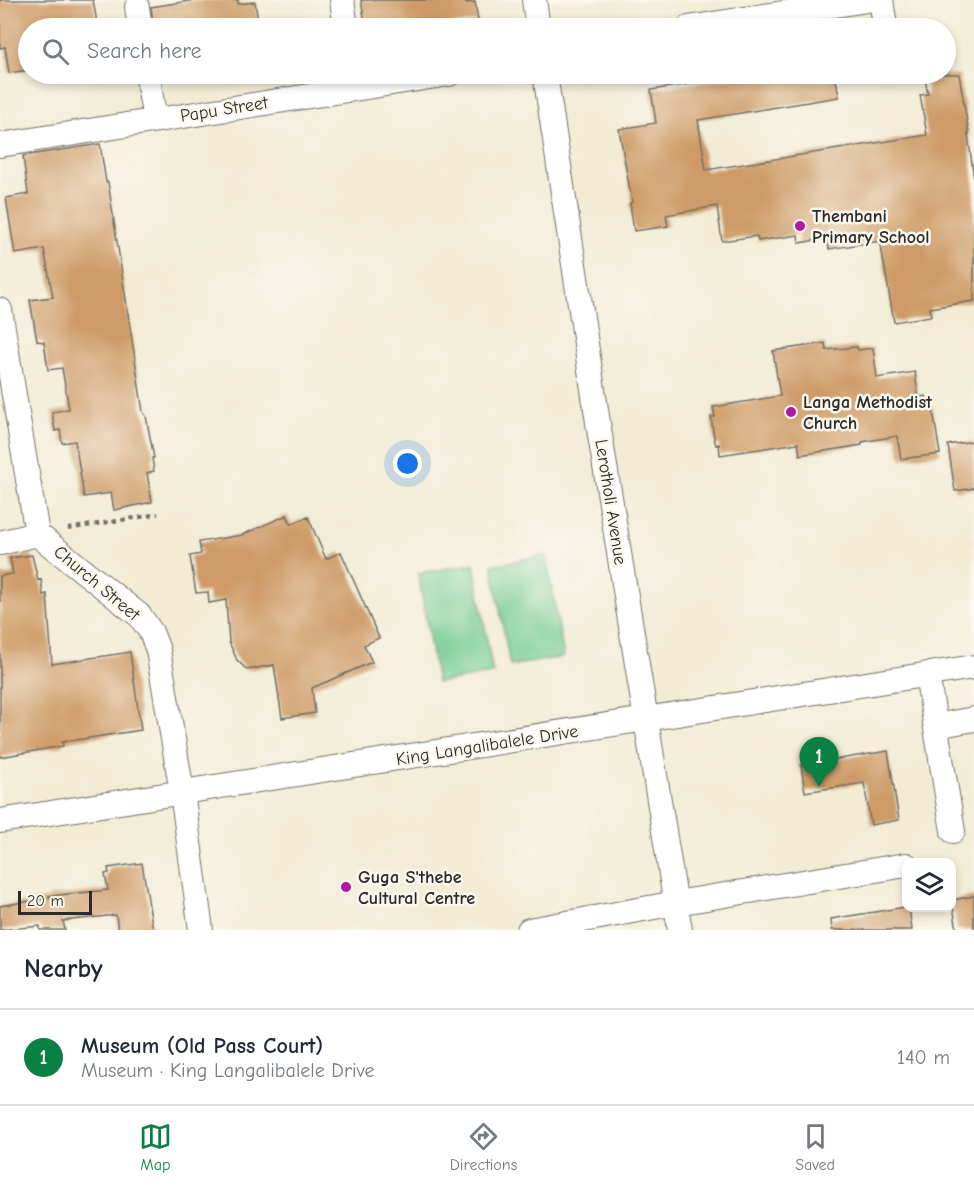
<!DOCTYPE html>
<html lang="en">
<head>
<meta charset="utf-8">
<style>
  body { margin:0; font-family:"Comic Neue",sans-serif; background:#f6f6f7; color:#1f2937 }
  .controls { position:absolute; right:18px; bottom:18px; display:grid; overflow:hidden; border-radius:12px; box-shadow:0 3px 9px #0003 }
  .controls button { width:54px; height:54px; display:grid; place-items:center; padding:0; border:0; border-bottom:2px solid #e0e1e3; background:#fff; color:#1f2937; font:30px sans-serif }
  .scale { position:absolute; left:18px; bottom:15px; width:74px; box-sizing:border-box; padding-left:6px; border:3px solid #2b2b2b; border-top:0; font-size:16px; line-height:21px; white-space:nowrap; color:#2b2b2b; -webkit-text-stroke:4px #fbf7ec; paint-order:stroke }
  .you { position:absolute; left:408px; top:464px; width:21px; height:21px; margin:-15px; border:4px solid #fff; border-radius:50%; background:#1a73e8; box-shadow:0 0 0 9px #1a73e833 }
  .badge { display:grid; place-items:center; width:39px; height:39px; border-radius:50%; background:#0b8043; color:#fff; font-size:20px; font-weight:700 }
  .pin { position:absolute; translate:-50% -50px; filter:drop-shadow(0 2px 3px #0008) }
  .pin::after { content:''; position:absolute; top:32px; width:21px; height:18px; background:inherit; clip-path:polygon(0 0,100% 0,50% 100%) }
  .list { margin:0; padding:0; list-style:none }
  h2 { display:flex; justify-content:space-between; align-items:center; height:78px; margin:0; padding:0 24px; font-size:26px }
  h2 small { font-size:20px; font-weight:400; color:#747a83 }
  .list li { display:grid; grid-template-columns:39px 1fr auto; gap:18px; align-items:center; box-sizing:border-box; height:96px; padding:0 24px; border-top:2px solid #e0e1e3 }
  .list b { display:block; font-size:22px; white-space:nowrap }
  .list p { margin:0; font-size:20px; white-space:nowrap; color:#747a83 }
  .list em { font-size:20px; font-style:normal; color:#747a83 }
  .icon { flex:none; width:33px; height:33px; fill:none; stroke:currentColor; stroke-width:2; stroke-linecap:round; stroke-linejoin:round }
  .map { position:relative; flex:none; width:974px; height:930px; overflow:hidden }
  .search { position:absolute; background:#fff; box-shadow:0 3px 9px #0003; left:18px; right:18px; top:18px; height:66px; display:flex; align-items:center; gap:15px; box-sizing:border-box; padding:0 21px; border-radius:33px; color:#747a83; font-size:22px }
  .sheet { height:174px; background:#fff }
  nav { display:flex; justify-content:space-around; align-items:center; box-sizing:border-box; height:84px; border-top:2px solid #e0e1e3; background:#fff; font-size:16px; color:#747a83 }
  nav a { display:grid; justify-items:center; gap:3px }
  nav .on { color:#0b8043 }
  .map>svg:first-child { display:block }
  .green { fill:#75cc92; stroke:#507c5e; stroke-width:1.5 }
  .building { fill:#ce9b68 }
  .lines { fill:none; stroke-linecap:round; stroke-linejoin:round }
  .minor-casing { stroke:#716f66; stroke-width:26 }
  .path { stroke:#716f66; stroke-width:4; stroke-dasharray:4.5 4.5; stroke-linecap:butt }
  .minor { stroke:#fff; stroke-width:24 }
  .poi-dot { fill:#b5179e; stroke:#fbf7ec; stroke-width:2 }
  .labels { text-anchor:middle; stroke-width:5; stroke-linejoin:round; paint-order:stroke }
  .street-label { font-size:18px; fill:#2b2b2b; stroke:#fbf7ec }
  .poi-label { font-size:18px; font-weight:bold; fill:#2b2b2b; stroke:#fbf7ec; text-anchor:start }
</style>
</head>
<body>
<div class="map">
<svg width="974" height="930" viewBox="0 0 974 930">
  <rect width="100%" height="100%" fill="#fbf7ec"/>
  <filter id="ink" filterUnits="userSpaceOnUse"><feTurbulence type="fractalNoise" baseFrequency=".0167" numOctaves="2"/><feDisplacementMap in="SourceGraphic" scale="12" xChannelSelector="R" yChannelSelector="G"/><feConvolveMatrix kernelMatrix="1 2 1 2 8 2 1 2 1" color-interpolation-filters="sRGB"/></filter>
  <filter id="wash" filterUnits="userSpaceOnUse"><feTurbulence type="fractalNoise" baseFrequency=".008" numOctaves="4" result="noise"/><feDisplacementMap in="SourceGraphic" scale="24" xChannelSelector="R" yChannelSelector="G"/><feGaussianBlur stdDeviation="1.35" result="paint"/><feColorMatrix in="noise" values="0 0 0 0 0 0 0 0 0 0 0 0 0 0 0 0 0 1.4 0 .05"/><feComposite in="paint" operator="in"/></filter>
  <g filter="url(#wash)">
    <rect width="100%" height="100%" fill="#f2ecd5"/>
    <!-- green -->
    <path class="green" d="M546 555 564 657 510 666 492 565Z
      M474 564 493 674 437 683 418 573Z"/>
    <g id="blocks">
      <!-- building -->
      <path class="building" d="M0 0H93L98 28H28V70L9 73 5 47 0 48Z
        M196 0H238V4L255 2 259 28H154L151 7Z
        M361 0H466V3L475 2 478 21 429 28H366Z
        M752 74H835L839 97 698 120 706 170 927 135 920 95 928 94 924 74H959L969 134H968L974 180V301L930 308 931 316 894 322 880 241 829 249 827 238 799 243 798 235 758 241 757 236 722 241 717 206 666 215 668 226 634 231 630 203 632 202 619 129 656 123 651 90Z
        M100 144 106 182H108L143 412 146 416 154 458H152L154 471 147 473 152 502 114 510 111 493 84 497 75 441 62 443 60 430 55 431 52 412 69 409 62 368 48 370 44 342 37 341 30 300 53 297 44 249 15 254 6 198 28 194 23 156Z
        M825 343 826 350 857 347 858 350 873 348 877 378 915 372 918 394 920 397 926 396 928 405 932 404 940 454 901 459 897 436 862 442V445L800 455 798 443 720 455 719 444 716 445 714 438 711 417H715L713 407 780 396 773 351Z
        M974 441V488L955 491 948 445Z
        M287 515 291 524 308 517 326 559 341 552 379 638 364 645 372 662 312 688 315 713 282 718 274 665 247 670 237 660 229 642 226 600 209 603 208 592 196 593 190 556 201 554 199 542 242 535Z
        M32 555 38 580 41 579 43 595 47 594 52 664 130 652 141 730 62 742 63 746 0 757V576L13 574 10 558Z
        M888 751 899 820 871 825 864 783 805 792 801 765Z
        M142 863 153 930H118L116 915 63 921 65 930H40V926L0 930V906L50 898 49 896 108 890 105 874 109 873 108 868Z
        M974 896V930H957L952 900Z
        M906 907 909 908 912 930H832L831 919Z"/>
    </g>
  </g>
  <g filter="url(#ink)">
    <use href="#blocks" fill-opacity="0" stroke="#716f66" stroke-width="1.5"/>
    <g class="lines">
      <!-- minor casing -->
      <g class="minor-casing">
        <path id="minor" d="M342 0 346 28
          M534 0 538 28
          M881 0 884 19
          M137 7 140 28
          M688 28 867 0
          M147 74 155 120
          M545 74 599 429 680 930
          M0 145 449 74
          M0 310 37 534 140 616 151 632 158 650 182 792 201 930
          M0 543 37 534
          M927 674 953 831
          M936 726 974 719
          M0 821 974 667
          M529 930 676 903 906 865"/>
      </g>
      <!-- path -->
      <path class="path" d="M68 529 158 514"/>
      <!-- minor -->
      <use href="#minor" class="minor"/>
    </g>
  </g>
  <!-- markers -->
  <g class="poi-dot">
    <circle cx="800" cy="226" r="6"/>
    <circle cx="791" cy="412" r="6"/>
    <circle cx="346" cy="887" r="6"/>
  </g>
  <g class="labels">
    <!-- street labels -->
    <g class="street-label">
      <text transform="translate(224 109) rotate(-9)" y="6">Papu Street</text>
      <text transform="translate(611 502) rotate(81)" y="6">Lerotholi Avenue</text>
      <text transform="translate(97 583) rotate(40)" y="6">Church Street</text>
      <text transform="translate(487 745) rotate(-9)" y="6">King Langalibalele Drive</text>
    </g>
    <!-- poi labels -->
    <g class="poi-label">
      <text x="812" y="222">Thembani<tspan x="812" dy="21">Primary School</tspan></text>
      <text x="803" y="408">Langa Methodist<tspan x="803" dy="21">Church</tspan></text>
      <text x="358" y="883">Guga S'thebe<tspan x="358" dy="21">Cultural Centre</tspan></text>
    </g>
  </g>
</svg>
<div class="controls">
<button><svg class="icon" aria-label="layers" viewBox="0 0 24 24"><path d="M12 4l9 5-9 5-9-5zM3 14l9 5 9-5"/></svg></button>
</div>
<div class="scale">20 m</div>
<div class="you"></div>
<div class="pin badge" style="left:819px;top:787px">1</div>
<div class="search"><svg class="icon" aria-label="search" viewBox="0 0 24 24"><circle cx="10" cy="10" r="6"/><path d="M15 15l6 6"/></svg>Search here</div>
</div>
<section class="sheet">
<h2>Nearby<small></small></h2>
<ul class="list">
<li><span class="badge">1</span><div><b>Museum (Old Pass Court)</b><p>Museum · King Langalibalele Drive</p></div><em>140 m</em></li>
</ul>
</section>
<nav>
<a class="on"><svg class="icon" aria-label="map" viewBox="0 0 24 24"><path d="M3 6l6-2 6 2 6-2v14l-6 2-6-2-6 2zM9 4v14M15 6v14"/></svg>Map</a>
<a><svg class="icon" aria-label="directions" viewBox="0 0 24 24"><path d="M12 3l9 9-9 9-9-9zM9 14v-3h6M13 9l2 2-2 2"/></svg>Directions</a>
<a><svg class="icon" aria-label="saved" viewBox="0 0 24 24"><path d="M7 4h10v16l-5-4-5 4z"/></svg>Saved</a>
</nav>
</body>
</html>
